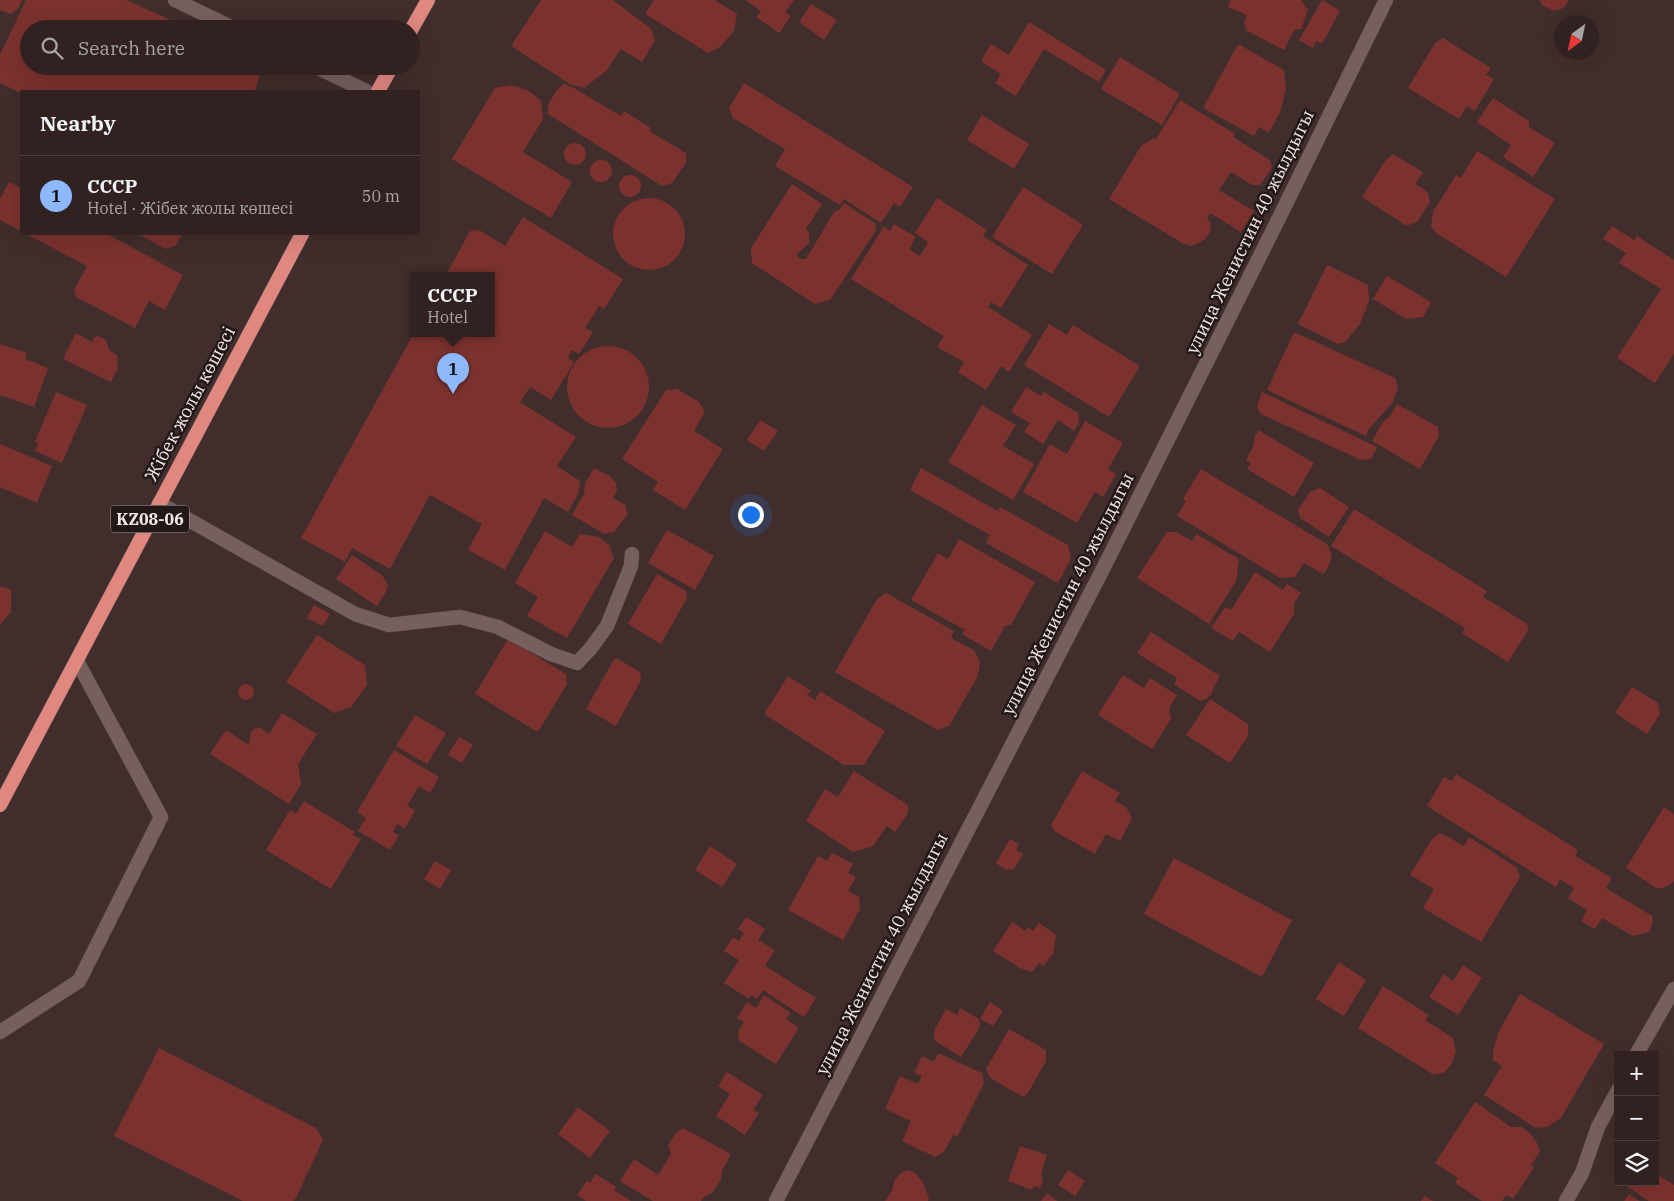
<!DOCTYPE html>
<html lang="en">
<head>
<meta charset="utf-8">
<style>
  body { margin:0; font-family:"IBM Plex Serif",serif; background:#3d2f2e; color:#f1f3f6 }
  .controls { position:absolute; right:15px; bottom:15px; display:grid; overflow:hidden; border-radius:0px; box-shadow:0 5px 20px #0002 }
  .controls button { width:45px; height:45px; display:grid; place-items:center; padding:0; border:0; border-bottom:1px solid #4c3f3f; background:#312221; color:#f1f3f6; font:25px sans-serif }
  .compass { position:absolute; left:1554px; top:15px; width:45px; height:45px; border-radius:50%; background:#312221; box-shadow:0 5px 20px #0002; rotate:213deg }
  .you { position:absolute; left:750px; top:514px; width:18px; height:18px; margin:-12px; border:4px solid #fff; border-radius:50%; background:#1a73e8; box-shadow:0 0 0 8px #1a73e833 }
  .badge { display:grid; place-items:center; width:32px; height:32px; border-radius:50%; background:#8db9fc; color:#111; font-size:16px; font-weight:700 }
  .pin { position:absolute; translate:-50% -41px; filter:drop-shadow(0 1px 2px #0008) }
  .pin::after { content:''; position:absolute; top:26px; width:18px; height:15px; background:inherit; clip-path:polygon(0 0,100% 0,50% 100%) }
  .popup { position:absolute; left:410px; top:272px; width:85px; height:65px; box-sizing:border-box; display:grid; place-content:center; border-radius:0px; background:#312221; filter:drop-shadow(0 1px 4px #0005); font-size:16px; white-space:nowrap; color:#a8a4a5 }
  .popup b { font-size:19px; color:#f1f3f6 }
  .popup::after { content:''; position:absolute; left:50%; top:100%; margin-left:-10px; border:10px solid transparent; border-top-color:#312221 }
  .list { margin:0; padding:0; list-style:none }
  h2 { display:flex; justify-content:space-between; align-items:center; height:65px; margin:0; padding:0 20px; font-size:21px }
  h2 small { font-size:16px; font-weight:400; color:#a8a4a5 }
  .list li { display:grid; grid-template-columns:32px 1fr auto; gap:15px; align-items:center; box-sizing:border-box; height:80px; padding:0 20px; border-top:1px solid #4c3f3f }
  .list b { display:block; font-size:19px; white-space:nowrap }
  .list p { margin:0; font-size:16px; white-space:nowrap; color:#a8a4a5 }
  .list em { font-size:16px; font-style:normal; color:#a8a4a5 }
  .icon { flex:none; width:28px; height:28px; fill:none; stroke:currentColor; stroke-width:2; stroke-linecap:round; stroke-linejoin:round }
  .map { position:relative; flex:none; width:1674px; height:1201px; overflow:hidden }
  .search { position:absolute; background:#312221; box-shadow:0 5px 20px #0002; left:20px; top:20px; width:400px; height:55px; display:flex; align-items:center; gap:12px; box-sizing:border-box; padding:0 18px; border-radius:28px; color:#a8a4a5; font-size:19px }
  .panel { position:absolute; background:#312221; box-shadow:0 5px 20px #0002; left:20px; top:90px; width:400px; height:145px; border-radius:0px }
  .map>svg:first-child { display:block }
  .building { fill:#7b322e }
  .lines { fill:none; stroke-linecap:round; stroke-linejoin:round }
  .service-casing { stroke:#5c4c4a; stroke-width:15 }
  .minor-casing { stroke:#5c4c4a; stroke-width:15 }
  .trunk-casing { stroke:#5c4c4a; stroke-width:15 }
  .service { stroke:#76605e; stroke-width:14 }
  .minor { stroke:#76605e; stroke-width:14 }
  .trunk { stroke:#e08780; stroke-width:14 }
  .labels { text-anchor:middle; stroke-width:5; stroke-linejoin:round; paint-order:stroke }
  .shield { fill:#211817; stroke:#b4a8a6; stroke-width:1 }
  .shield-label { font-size:16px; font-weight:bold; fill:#f3e6e4 }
  .street-label { font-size:18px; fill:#f3e6e4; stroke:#211817 }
</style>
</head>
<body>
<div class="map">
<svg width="1674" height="1201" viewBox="0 0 1674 1201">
  <rect width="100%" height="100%" fill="#412e2c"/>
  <!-- building -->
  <path class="building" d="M0 0H22L18 9 10 14 0 10Z
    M26 0H126L191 29H29V66H258L261 71 255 91H21V93L0 83V55Z
    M541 0H613L651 29 655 40 642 62 621 49 607 70 584 88 570 84 511 46Z
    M654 0H715L737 14 734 31 720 47 708 53 645 14Z
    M745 0H794L785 12 791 16 779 33 756 17 761 11Z
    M1231 0H1301L1308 10 1301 29H1295L1284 50 1247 31 1244 22 1247 15 1228 7Z
    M1322 0 1340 11 1322 44 1316 41 1313 48 1299 40Z
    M1540 0H1569L1564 8 1554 11 1541 4Z
    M811 4 837 20 824 40 799 22Z
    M1029 22 1106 70 1099 82 1044 49 1016 96 995 83 1001 74 981 61 991 44 1009 55Z
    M1443 38 1491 68 1486 75 1494 79 1475 111 1467 106 1459 119 1408 88 1435 43Z
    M1238 44 1284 70 1286 88 1281 110 1269 133 1259 127 1254 136 1203 108Z
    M1120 57 1180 94 1162 125 1101 89Z
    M744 83 913 187 900 207 894 203 881 223 844 199 840 205 775 166 785 149 733 118 729 108Z
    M564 84 574 88 621 116 624 111 651 128 649 131 686 153V163L672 183 662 186 548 114V105L556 91Z
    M512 85 529 91 541 101 543 119 523 152 572 182 551 218 452 159 495 88Z
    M1493 98 1529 121V127L1555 143 1533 177 1503 157 1511 145 1477 122Z
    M1180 100 1235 134 1233 137 1270 160 1272 168 1260 185H1252L1231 172 1219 190 1254 211 1241 232 1210 213 1207 218 1211 224 1210 232 1205 239 1197 244 1191 246 1184 244 1109 199 1141 146 1152 139H1156Z
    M982 115 1029 144 1014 169 967 140Z
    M564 154a11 11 0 1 1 22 0a11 11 0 1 1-22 0Z
    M1477 151 1555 199 1506 277 1436 233 1431 226 1433 212 1456 175 1461 178Z
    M1393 154 1423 172 1415 184 1428 192 1430 202 1418 221 1407 226 1362 197 1385 161Z
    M590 171a11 11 0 1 1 22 0a11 11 0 1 1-22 0Z
    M619 186a11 11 0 1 1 22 0a11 11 0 1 1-22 0Z
    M9 182 21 188V231L0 220V199Z
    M792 184 822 204 806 229 809 233V243L796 255 800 259H806L834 212 839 210 844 203 876 224 875 232 830 300 815 304 752 263 751 248Z
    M1023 187 1083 225 1052 274 992 237Z
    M613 234a36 36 0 1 1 72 0a36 36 0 1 1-72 0Z
    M937 198 987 230 983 236 1028 265 1001 308 991 302 988 307 1032 335 1009 372 1001 366 986 390 958 372 964 362 937 347 944 336 851 279 884 226 890 231 894 224 916 237 909 249 920 256 928 242 915 233Z
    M523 217 623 279 604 309 599 306 585 328 593 332 579 354 572 350 568 358 574 362 551 400 530 387 520 402 576 437 557 466 580 481 578 494 568 512 544 498 505 570 468 550 482 524 430 495 390 569 352 548 345 562 301 538 414 333H492V275H446L470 231 479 230 505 246Z
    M1612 226 1634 240 1637 236 1674 260V354L1655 383 1617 358 1661 289 1619 263 1626 253 1603 239Z
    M26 234H107L183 275 165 310 149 301 135 328 76 297 74 290 87 266Z
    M138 234H182L176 245 166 249Z
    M1327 265 1368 285 1369 301 1360 324 1345 342 1338 344 1298 324Z
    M1387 276 1431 302 1423 317 1406 319 1373 299Z
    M1049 324 1067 335 1073 325 1140 366 1109 417 1024 365Z
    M1294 332 1395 378 1398 387 1393 402 1369 429 1366 436 1267 390Z
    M76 333 92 342 95 337 98 336 106 340 109 350 117 355 118 368 111 382 63 359Z
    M0 344 27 353 25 359 48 368 34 407 0 395Z
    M567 387a41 41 0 1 1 82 0a41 41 0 1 1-82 0Z
    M1026 387 1041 396 1044 392 1078 413 1079 423 1074 431 1058 420 1043 444 1024 432 1030 423 1011 412Z
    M677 389 699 402 704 410 703 415 694 431 723 449 685 510 653 490 658 482 622 459 666 390Z
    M56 392 87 405 62 463 35 451 38 443 35 442Z
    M1262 392 1377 447 1371 459 1361 460 1261 414 1257 407Z
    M1397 404 1438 427 1439 436 1420 469 1372 441 1383 422 1390 416Z
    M982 405 1016 425 1003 446 1034 464 1013 500 948 462Z
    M760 420 778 431 764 451 747 440Z
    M1085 421 1123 443 1108 469 1116 474 1103 497 1095 492 1077 523 1023 492 1050 444 1067 454Z
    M1258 430 1314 463 1294 497 1247 469 1251 463 1246 460 1253 447 1255 436Z
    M0 444 52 466 37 503 0 487Z
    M594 468 610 476 616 483 617 490 613 498 626 505 627 515 614 532 604 534 572 515 584 494 585 484Z
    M921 468 998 511 1000 507 1068 545 1071 558 1058 583 986 543 990 535 910 490Z
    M1201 469 1327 544 1332 555 1329 565 1324 574 1304 563 1295 577 1280 578 1177 516 1186 501 1183 499Z
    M1320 488 1349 507 1329 537 1300 518 1298 510 1310 492Z
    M1354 509 1487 591 1483 597 1526 623 1529 629 1508 662 1462 633 1465 628 1331 546Z
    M667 530 714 556 695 590 648 563Z
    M545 531 572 547 580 534 599 537 609 545 614 558 567 638 527 616 538 597 515 583Z
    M1167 532H1176L1192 541 1196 534 1239 559 1236 581 1209 624 1137 578Z
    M959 539 1035 582 1011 625 1005 626 991 651 962 634 965 630 911 600 938 553 948 559Z
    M352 555 382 575 388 585 386 592 377 606 336 579Z
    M1255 572 1283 590 1287 584 1301 593 1294 603V614L1270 652 1239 632 1233 641 1211 628 1225 607 1231 610Z
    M657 574 686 591 687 598 661 644 628 624Z
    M0 586 11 590V612L0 625Z
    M886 593 954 631 951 638 974 650 980 662 978 676 949 726 938 730 835 672 877 599Z
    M314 605 330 614 323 626 307 618Z
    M1151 632 1220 676 1213 688 1212 693 1206 699 1200 701 1174 684 1177 678 1137 653Z
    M317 635 365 665 367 685 351 707 334 713 286 682Z
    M508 639 566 674 567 684 538 732 475 694Z
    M614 659H618L640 672 641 680 616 726 586 709Z
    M1123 675 1144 688 1150 678 1177 695 1169 709 1171 719 1152 749 1098 715Z
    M788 676 811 691 807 695 815 700 820 691 885 731 864 765H844L764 714Z
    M238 692a8 8 0 1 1 16 0a8 8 0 1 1-16 0Z
    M1632 687 1658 703 1660 714 1647 734 1615 713Z
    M1210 699 1248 724V736L1230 763 1186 735Z
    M282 713 317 734 298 764 301 784 289 804 210 754 226 730 249 745 251 732 255 728H261L269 734Z
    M415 715 446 733 427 764 396 746Z
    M459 737 473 745 462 763 448 755Z
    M394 750 439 777 430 793 419 786 407 806 415 810 405 829 397 824 393 832 399 835 390 850 358 831 366 818 357 812Z
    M854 771 908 805V813L895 832 887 826 873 846 853 852 806 821 825 789 838 797Z
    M1082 771 1120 793 1115 801 1126 807 1132 818 1120 841 1106 834 1095 854 1054 831 1051 825Z
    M1456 774 1578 850 1575 856 1612 878 1606 888 1652 916 1653 923 1649 932 1633 936 1602 918 1595 929 1581 921 1587 910 1568 898 1574 888 1560 879 1556 887 1427 806 1444 777 1452 781Z
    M304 801 355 832 353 835 361 839 331 889 266 850 290 810 296 814Z
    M1664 807 1674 814V882L1663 888H1656L1626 868Z
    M1438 834H1443L1464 846 1469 837 1516 867 1520 877 1481 942 1423 908 1434 889 1410 875 1432 839Z
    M1010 839 1019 844 1016 850 1023 854 1014 869 1006 870 996 863Z
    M710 846 737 864 722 887 695 870Z
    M832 853 853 864 848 873 856 877 848 891 859 897 860 909 843 940 788 910 818 856 827 861Z
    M1174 858 1292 920 1262 977 1144 914Z
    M435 861 451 870 440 889 424 879Z
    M746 917 765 929 758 940 775 950 765 966 816 998 804 1017 763 990 757 999 751 995 749 999 724 983 739 960 724 951 733 937 739 941 744 933 738 929Z
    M1012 922 1025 931 1028 927 1033 931 1039 923 1056 935 1053 954 1043 966 1039 963 1032 972 1020 968 993 951Z
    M1339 962 1366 980 1344 1016 1316 999Z
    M1463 965 1482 978 1458 1015 1429 997 1444 974 1453 981Z
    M1383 986 1429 1015 1425 1020 1453 1038 1456 1051 1452 1063 1445 1072 1434 1075 1358 1028Z
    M1520 994 1604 1044 1561 1118 1547 1127 1536 1128 1484 1095 1502 1066 1493 1060V1051L1499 1031Z
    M764 995 791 1013 786 1019 799 1028 776 1064 738 1040 739 1030 744 1022 737 1018 747 1002 756 1008Z
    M990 1002 1003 1011 993 1026 980 1019Z
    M960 1008 979 1019 980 1027 961 1057 934 1040V1031L946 1009 957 1015Z
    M1009 1029 1046 1050V1061L1028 1093 1023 1097 990 1078 986 1069Z
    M159 1048 316 1128 323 1140 296 1198 293 1201H243L114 1136Z
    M938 1053 982 1073 984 1083 957 1137 953 1135 944 1152 935 1157 902 1141 911 1121 885 1109 900 1076 918 1084 922 1076 914 1073 922 1056 934 1062Z
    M727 1072 763 1095 753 1110 759 1113 745 1135 716 1116 730 1094 718 1086Z
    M1475 1102 1511 1127H1522L1530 1133 1537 1143 1540 1152 1531 1165 1534 1168 1513 1199 1506 1195 1502 1201H1482L1455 1183 1458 1178 1435 1163Z
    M578 1107 610 1131 590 1158 558 1134Z
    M683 1128 731 1154 722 1171 721 1180 712 1193 703 1198 701 1201H653L620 1181 634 1159 658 1175 671 1154 668 1146 675 1134Z
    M1020 1146 1047 1155 1041 1174 1043 1180 1040 1188 1034 1186 1032 1190 1008 1181Z
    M908 1170 915 1173 923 1183 929 1198 928 1201H885L893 1189V1185L896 1178 903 1172Z
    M1068 1170 1085 1181 1075 1196 1058 1185Z
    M1618 1170V1181L1613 1178Z
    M1655 1173 1674 1185V1201H1649L1620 1182H1655Z
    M596 1174 616 1187 614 1190 631 1201H586L577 1195 587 1181 590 1183Z
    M1047 1193 1057 1201H1041Z
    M1629 1194 1640 1201H1624Z
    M1424 1196 1433 1201H1421Z"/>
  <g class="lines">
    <!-- service casing -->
    <g class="service-casing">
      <path id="service" d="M159 503 355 614 389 625 460 617 498 627 551 654 577 663 591 648 607 626 631 566 632 554
        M0 1032 79 981 161 817 77 661"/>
    </g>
    <!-- minor casing -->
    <g class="minor-casing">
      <path id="minor" d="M175 0 235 29
        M314 66 366 91
        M1636 1055 1674 989
        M776 1201 1106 563 1279 218 1386 0
        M1566 1201 1582 1173 1598 1127 1618 1090"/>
    </g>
    <!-- trunk casing -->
    <g class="trunk-casing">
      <path id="trunk" d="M411 30 428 0
        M378 91 392 66
        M0 805 302 234"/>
    </g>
    <!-- service -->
    <use href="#service" class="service"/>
    <!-- minor -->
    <use href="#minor" class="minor"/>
    <!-- trunk -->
    <use href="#trunk" class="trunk"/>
  </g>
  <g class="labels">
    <!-- shield labels -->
    <rect class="shield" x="111" y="505.5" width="78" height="27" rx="4"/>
    <g class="shield-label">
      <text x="150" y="525">KZ08-06</text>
    </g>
    <!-- street labels -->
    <g class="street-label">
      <text transform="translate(1250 232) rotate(-64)" y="6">улица Женистин 40 жылдыгы</text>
      <text transform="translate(190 404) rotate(-62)" y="6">Жібек жолы көшесі</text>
      <text transform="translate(1068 594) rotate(-63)" y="6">улица Женистин 40 жылдыгы</text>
      <text transform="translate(882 954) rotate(-63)" y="6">улица Женистин 40 жылдыгы</text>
    </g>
  </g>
</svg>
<div class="controls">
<button>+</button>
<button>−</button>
<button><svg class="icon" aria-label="layers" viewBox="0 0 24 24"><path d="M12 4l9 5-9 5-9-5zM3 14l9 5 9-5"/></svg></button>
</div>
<svg class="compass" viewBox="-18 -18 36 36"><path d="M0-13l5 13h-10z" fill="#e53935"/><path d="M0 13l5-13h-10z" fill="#a8a4a5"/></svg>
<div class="you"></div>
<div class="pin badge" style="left:453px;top:394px">1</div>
<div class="popup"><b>СССР</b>Hotel</div>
<div class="search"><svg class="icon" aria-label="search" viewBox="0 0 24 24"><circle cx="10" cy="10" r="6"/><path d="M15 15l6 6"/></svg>Search here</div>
<section class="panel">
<h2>Nearby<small></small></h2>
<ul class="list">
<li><span class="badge">1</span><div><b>СССР</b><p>Hotel · Жібек жолы көшесі</p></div><em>50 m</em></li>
</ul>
</section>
</div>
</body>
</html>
